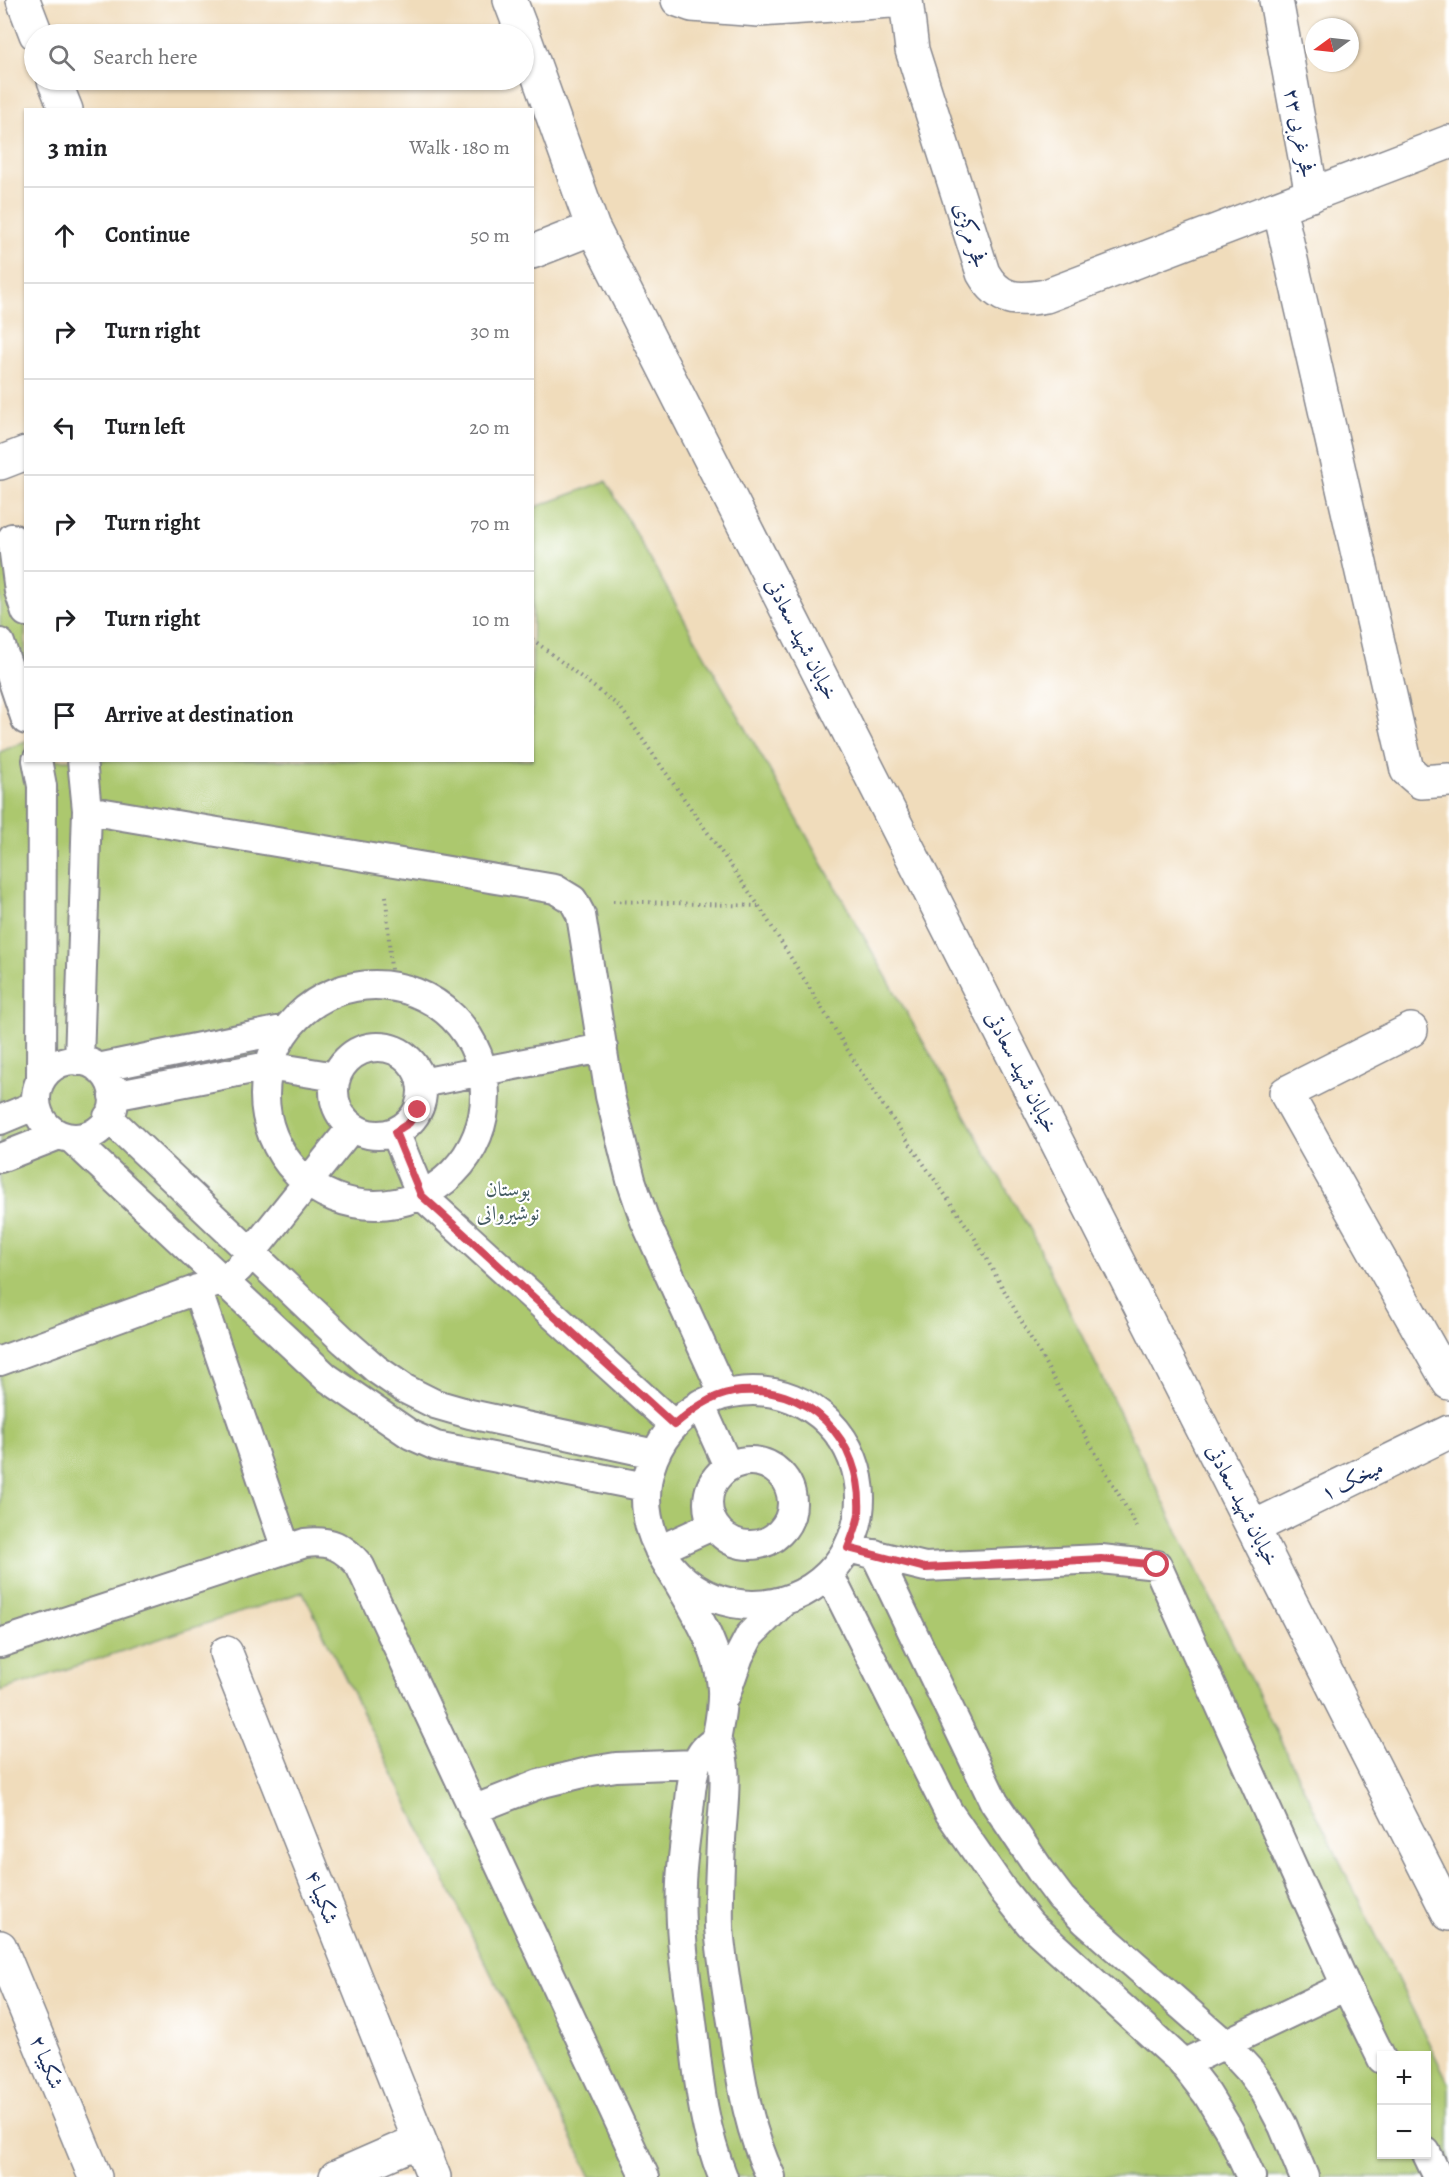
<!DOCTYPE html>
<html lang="en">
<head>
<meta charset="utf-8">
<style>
  body { margin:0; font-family:Alegreya,Amiri,serif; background:#f2f2f2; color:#202124 }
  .controls { position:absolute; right:18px; bottom:18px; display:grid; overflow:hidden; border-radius:0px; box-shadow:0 2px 4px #0004 }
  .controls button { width:54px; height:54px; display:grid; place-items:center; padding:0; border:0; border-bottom:2px solid #e0e0e0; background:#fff; color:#202124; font:30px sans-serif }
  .compass { position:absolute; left:1305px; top:18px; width:54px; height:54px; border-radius:50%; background:#fff; box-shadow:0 2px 4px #0004; rotate:255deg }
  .stop { position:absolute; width:18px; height:18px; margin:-14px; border:4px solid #d1495b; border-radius:50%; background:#fff }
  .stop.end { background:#d1495b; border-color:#fff; box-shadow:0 2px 6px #0008 }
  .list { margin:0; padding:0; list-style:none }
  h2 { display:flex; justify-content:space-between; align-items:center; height:78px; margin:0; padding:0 24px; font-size:26px }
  h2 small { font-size:20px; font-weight:400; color:#757577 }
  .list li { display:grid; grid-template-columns:39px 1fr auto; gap:18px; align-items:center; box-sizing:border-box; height:96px; padding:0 24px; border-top:2px solid #e0e0e0 }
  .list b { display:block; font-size:22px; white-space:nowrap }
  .list em { font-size:20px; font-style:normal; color:#757577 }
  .icon { flex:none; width:33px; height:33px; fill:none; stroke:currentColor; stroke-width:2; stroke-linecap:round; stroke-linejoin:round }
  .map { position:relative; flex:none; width:1449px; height:2177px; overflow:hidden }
  .search { position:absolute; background:#fff; box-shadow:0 2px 4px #0004; left:24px; top:24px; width:510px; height:66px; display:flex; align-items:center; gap:15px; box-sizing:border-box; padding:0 21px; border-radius:33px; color:#757577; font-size:22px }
  .panel { position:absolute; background:#fff; box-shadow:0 2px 4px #0004; left:24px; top:108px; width:510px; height:654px; border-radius:0px }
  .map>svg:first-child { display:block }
  .green { fill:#acc86e; stroke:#647c66; stroke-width:1.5; fill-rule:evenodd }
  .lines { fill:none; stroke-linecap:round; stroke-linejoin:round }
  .pedestrian-casing { stroke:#86868c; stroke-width:32 }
  .minor-casing { stroke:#86868c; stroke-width:36 }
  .secondary-casing { stroke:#86868c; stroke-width:36 }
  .path { stroke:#86868c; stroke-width:4; stroke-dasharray:1.5 4.5; stroke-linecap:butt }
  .pedestrian { stroke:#fff; stroke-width:28 }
  .minor { stroke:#fff; stroke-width:33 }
  .secondary { stroke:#fff; stroke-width:33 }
  .route { stroke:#d1495b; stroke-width:8 }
  .labels { text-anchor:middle; stroke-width:4.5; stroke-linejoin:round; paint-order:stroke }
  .street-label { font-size:21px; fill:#1b2f5e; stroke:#fff }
  .park-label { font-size:21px; fill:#465d63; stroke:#fff }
</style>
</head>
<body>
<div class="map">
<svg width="1449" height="2177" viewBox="0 0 1449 2177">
  <rect width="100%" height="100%" fill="#fff"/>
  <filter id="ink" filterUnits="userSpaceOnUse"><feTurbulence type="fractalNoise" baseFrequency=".0167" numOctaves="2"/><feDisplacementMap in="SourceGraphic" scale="12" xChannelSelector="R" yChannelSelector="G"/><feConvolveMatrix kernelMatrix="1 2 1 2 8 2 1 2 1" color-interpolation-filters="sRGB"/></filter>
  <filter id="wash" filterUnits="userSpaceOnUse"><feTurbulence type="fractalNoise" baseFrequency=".008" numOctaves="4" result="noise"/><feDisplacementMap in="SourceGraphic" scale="24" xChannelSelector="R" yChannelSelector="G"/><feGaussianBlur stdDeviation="1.35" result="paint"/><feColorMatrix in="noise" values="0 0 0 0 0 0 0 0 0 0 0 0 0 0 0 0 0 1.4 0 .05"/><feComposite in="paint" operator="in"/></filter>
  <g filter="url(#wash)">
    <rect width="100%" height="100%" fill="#f0dcbb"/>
    <!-- green -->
    <path class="green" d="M606 481 1033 1236 1449 2084V2177H591L303 1592 0 1691V752L25 741 26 760H532L533 508ZM1382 2056H1426V2154H1382Z
      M25 532V725L0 668V543Z"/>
  </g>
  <g filter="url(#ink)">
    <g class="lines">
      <!-- pedestrian casing -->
      <g class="pedestrian-casing">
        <path id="pedestrian" d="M12 538 19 591 26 612
          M0 643 26 720
          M37 760 42 786 41 1080
          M87 810 555 889 573 900 581 915 610 1096 631 1180 645 1221 724 1395
          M265 1095a110 110 0 1 1 220 0a110 110 0 1 1-220 0Z
          M334 1091a44 44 0 1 1 88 0a44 44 0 1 1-88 0Z
          M36 1099a39 39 0 1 1 78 0a39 39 0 1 1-78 0Z
          M79 1061 87 810 82 760
          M98 1068 287 1029
          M421 1083 603 1048
          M113 1096 268 1066 336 1077
          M108 1117 344 1341 376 1369 405 1389 435 1404 470 1414 655 1454
          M0 1120 36 1105
          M395 1132 421 1195 674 1425
          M71 1138 326 1377 411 1435 436 1446 646 1487
          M0 1158 59 1135
          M197 1289 286 1549
          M0 1361 223 1280 239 1268 352 1127
          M646 1498a107 107 0 1 1 214 0a107 107 0 1 1-214 0Z
          M700 1404 728 1466
          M708 1503a42 42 0 1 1 84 0a42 42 0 1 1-84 0Z
          M714 1525 659 1550C682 1591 720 1642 722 1690 723 1708 719 1724 716 1741
          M848 1548 925 1567 1101 1559 1157 1565 1346 1986 1382 2059
          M875 1554 994 1802 1040 1870 1061 1898 1085 1921 1225 2044 1250 2071 1265 2092 1283 2126 1304 2177
          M829 1574 948 1811 1002 1889 1030 1924 1183 2063 1207 2094 1229 2130 1251 2177
          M0 1643 305 1543C330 1540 343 1546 360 1566L645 2177
          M725 1696 739 1656 750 1635 785 1600
          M473 1810 539 1784 592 1771 616 1767 696 1764
          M1183 2064 1346 1986
          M1426 2152 1438 2177
          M723 2177C705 2133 699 2085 694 2038 688 1987 678 1935 681 1883 682 1859 686 1834 689 1810 692 1787 691 1752 716 1741 731 1761 722 1815 721 1840 720 1869 718 1898 719 1927 722 1965 729 2003 735 2040 742 2087 750 2134 771 2177"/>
      </g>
      <!-- minor casing -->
      <g class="minor-casing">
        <path id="minor" d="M23 0 36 34
          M678 0 692 5 759 10 906 0
          M906 0 912 50 983 273C999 301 1017 301 1046 296L1449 142
          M1276 0 1312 195
          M54 80 66 110
          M1279 207 1407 770 1421 782 1449 780
          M1411 1030 1286 1093 1449 1383
          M1254 1527 1449 1432
          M226 1653 434 2177
          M0 1947 95 2177
          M336 2177 418 2141"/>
      </g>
      <!-- secondary casing -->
      <g class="secondary-casing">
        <path id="secondary" d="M510 0 523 34
          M524 36 594 231
          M532 252 593 228 1449 1914
          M0 463 26 453"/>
      </g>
      <!-- path -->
      <path class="path" d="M532 639 620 707 759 906 871 1088 973 1235 1137 1527
        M386 896 392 985
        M613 901 758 906"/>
      <!-- pedestrian -->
      <use href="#pedestrian" class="pedestrian"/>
      <!-- minor -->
      <use href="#minor" class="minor"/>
      <!-- secondary -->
      <use href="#secondary" class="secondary"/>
    </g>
  </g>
  <g class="lines" filter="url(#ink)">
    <!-- route -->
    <path class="route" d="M418 1110 409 1123 395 1132 421 1195 674 1425C692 1410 710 1396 733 1392 808 1382 863 1439 859 1513 858 1524 852 1537 848 1548L925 1568 1101 1559 1157 1565"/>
  </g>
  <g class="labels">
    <!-- street labels -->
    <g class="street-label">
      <text transform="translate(1300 133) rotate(79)" y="7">فجر غربی ۲۳</text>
      <text transform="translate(971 235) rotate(72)" y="7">فجر مرکزی</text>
      <text transform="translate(802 639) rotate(63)" y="7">خیابان شهید سعادتی</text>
      <text transform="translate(1022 1072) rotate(63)" y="7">خیابان شهید سعادتی</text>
      <text transform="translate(1352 1480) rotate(-26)" y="7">میخک ۱</text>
      <text transform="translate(1243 1505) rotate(63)" y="7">خیابان شهید سعادتی</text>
      <text transform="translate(322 1897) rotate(69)" y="7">شکیبا ۴</text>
      <text transform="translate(47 2062) rotate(68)" y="7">شکیبا ۲</text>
    </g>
    <!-- park labels -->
    <g class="park-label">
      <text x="508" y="1196">بوستان<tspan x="508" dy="24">نوشیروانی</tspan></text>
    </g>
  </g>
</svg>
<div class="controls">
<button>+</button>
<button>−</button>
</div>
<svg class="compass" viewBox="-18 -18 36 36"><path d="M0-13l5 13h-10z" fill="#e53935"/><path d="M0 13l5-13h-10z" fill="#757577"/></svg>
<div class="stop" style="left:1157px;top:1565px"></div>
<div class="stop end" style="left:418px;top:1110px"></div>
<div class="search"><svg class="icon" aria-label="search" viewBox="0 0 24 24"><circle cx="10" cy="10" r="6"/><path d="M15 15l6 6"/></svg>Search here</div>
<section class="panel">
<h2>3 min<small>Walk · 180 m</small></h2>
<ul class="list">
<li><svg class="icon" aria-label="ahead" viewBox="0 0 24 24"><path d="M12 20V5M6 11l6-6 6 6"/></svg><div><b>Continue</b></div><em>50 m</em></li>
<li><svg class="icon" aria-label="right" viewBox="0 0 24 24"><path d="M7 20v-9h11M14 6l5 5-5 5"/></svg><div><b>Turn right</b></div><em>30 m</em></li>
<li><svg class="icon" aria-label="left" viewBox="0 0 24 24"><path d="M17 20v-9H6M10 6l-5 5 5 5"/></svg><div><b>Turn left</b></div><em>20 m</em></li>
<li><svg class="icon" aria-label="right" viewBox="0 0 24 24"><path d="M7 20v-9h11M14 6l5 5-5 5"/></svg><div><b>Turn right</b></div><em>70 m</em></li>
<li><svg class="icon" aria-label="right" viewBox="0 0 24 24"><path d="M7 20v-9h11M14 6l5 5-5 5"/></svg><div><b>Turn right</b></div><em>10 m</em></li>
<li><svg class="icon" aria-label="arrive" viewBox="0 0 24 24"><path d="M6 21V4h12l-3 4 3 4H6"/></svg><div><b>Arrive at destination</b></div></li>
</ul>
</section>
</div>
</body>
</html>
